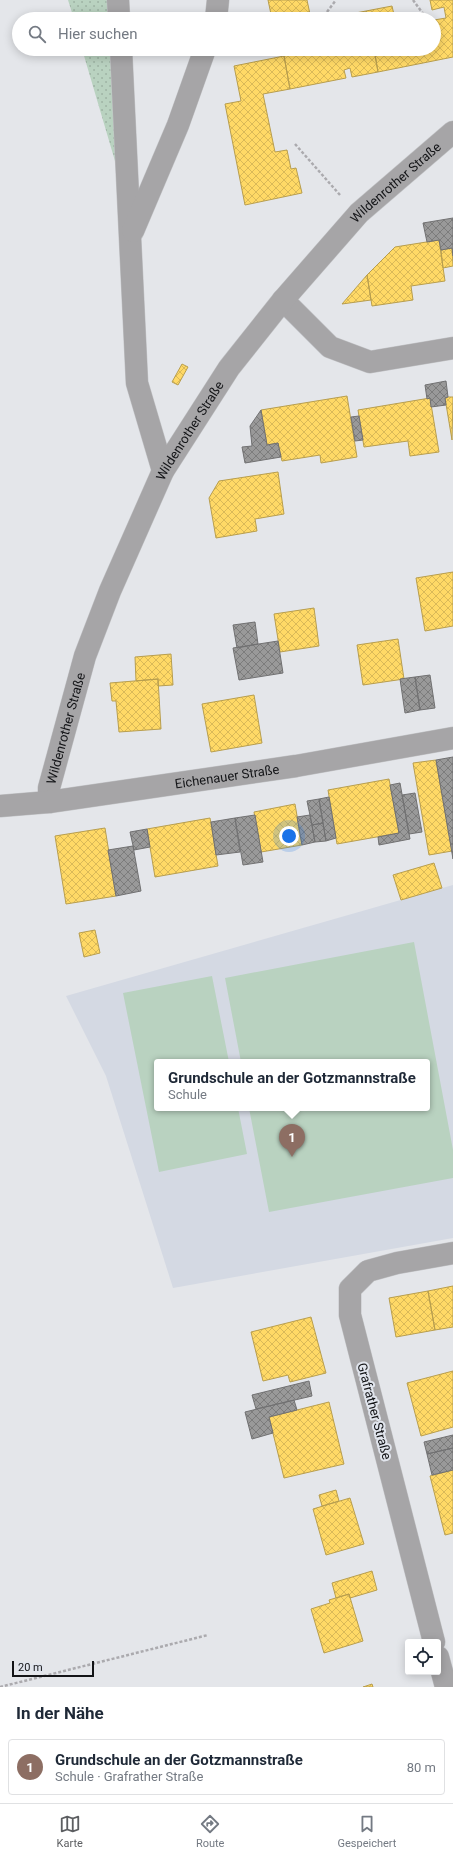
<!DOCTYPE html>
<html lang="de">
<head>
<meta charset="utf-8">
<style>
  body { margin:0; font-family:Roboto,sans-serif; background:#f6f6f7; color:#1f2937 }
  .controls { position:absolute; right:12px; bottom:12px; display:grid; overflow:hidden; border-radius:4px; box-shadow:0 2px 10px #0003 }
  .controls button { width:36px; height:36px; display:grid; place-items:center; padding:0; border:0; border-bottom:1px solid #e0e1e3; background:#fff; color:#1f2937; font:20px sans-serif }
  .scale { position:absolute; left:12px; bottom:10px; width:82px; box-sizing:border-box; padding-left:4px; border:2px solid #131417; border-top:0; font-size:11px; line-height:14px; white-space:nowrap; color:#131417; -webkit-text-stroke:3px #e1e5ed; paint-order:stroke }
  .you { position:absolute; left:289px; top:836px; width:14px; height:14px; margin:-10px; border:3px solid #fff; border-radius:50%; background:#1a73e8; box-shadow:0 0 0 6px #1a73e833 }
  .badge { display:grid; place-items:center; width:26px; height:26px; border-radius:50%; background:#5c5e61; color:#fff; font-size:13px; font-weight:700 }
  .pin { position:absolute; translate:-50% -33px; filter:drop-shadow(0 1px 2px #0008) }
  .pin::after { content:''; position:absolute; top:21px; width:14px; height:12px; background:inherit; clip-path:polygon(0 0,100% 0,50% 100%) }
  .popup { position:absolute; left:154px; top:1059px; width:276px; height:52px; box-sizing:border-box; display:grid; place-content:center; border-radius:4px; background:#fff; filter:drop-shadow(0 1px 3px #0005); font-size:13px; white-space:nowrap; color:#747a83 }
  .popup b { font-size:15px; color:#1f2937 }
  .popup::after { content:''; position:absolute; left:50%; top:100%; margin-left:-8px; border:8px solid transparent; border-top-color:#fff }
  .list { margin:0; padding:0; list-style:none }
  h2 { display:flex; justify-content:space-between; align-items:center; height:52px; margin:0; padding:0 16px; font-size:17px }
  h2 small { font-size:13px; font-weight:400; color:#747a83 }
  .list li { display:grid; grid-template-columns:26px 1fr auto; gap:12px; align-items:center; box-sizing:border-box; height:56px; margin:0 8px 8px; padding:0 8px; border:1px solid #e0e1e3; border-radius:4px }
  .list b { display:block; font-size:15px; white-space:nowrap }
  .list p { margin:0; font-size:13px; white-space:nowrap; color:#747a83 }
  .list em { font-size:13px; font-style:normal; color:#747a83 }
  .icon { flex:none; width:22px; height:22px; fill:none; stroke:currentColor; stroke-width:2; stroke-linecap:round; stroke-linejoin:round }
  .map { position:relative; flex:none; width:453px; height:1687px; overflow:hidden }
  .search { position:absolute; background:#fff; box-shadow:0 2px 10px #0003; left:12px; right:12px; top:12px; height:44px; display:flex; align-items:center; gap:10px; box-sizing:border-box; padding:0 14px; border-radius:22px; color:#747a83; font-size:15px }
  .sheet { height:116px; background:#fff }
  nav { display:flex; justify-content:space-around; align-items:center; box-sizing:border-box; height:56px; border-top:1px solid #e0e1e3; background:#fff; font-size:11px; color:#747a83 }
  nav a { display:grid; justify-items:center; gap:2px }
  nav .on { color:#5c5e61 }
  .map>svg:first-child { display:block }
  .built { fill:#d4d9e3; fill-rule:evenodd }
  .grass { fill:url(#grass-dots) }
  .garden { fill:#b9d2c0 }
  .homes { fill:url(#homes-cross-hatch); stroke:#b89e4e }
  .industry { fill:url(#industry-cross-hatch); stroke:#717172 }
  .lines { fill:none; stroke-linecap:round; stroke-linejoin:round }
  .minor-casing { stroke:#c3c4c7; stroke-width:23 }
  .path { stroke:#abaaae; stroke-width:2.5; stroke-dasharray:3 2; stroke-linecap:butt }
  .minor { stroke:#a6a5a7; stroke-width:22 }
  .labels { text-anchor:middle; stroke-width:4; stroke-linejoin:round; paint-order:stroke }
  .street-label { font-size:13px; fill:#131417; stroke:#e1e5ed }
</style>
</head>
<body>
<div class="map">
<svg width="453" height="1687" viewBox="0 0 453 1687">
  <defs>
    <pattern id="grass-dots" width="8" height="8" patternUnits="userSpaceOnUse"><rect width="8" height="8" fill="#b9d2c0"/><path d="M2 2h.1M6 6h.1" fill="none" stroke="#9eb3a4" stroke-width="1.8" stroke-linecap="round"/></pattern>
    <pattern id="homes-cross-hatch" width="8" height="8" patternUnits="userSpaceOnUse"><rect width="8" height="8" fill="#ffd966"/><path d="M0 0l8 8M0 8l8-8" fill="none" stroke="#dab958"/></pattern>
    <pattern id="industry-cross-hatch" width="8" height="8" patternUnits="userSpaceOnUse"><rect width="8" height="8" fill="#999"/><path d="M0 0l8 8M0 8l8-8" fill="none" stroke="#7c7c7c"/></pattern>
  </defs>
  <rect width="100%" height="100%" fill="#e4e6ea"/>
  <!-- built -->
  <path class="built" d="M453 885V1238L173 1288 106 1076 66 996ZM157 1062H427V1108H157Z"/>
  <!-- grass -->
  <path class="grass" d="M68 0H111L112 19H74Z
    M82 49H113L120 178Z"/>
  <!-- garden -->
  <path class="garden" d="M414 942 453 1150V1178L269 1212 249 1108H427V1062H241L225 978Z
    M212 976 229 1062H157V1108H238L247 1154 159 1172 123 993Z"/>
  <!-- homes -->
  <path class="homes" d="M268 0H307L311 19H272Z
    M430 0H453V57L378 72 374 49H434V20L446 18 444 7 432 10Z
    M392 6 395 19H368L366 11Z
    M366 11 368 19H340V16Z
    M288 49H374L378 72 352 77 350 68 344 70 346 78 290 89 284 56 289 55Z
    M284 56 290 89 263 94 275 152 287 150 291 169 296 168 302 193 245 205 225 104 241 101 234 66Z
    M439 240 445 281 411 286 413 300 372 306 367 275 395 247Z
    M452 248 453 266 443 268 441 250Z
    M367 275 371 300 342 304Z
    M182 364 188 367 178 385 172 382Z
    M347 396 357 457 321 463 320 455 282 461 278 443 267 445 261 410Z
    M448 397H453L452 440 445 398Z
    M430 398 439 452 410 456 408 441 364 447 358 410Z
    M278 472 284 514 255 519 257 531 216 538 209 498 219 481Z
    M453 572V626L425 631 416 578Z
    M314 608 319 646 280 652 274 614Z
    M398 639 404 679 363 685 357 645Z
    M171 654 173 685 158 686V679L136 681 135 657Z
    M158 679 161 729 119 732 116 701H112L110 683Z
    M254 695 262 743 211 752 202 704Z
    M436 760 452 851 429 855 413 763Z
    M389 779 399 833 337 844 328 790Z
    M295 804 302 845 261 852 254 812Z
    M210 818 218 866 155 877 147 829Z
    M105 828 116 896 66 904 55 836Z
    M434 863 442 888 401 900 393 875Z
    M95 930 100 953 84 957 79 933Z
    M453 1286V1327L435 1330 428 1291Z
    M428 1291 435 1330 396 1337 389 1298Z
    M311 1317 326 1373 290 1382 288 1375 263 1381 251 1332Z
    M453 1371V1427L421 1436 407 1383Z
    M329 1402 344 1464 284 1478 269 1417Z
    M453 1470V1533L445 1535 430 1476Z
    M336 1490 339 1501 322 1506 319 1495Z
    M350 1498 364 1544 326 1555 313 1509Z
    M372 1571 377 1590 350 1598 349 1594 336 1598 332 1583Z
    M349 1594 363 1641 324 1653 311 1609 330 1603 329 1600Z
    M372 1684 373 1687H363Z"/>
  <!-- industry -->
  <path class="industry" d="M453 218V256L452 248 441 250 439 240 427 242 423 223Z
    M446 381 448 397 445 398 446 405 431 407 430 398 427 399 425 385Z
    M261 410 267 445 278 443 281 457 245 463 242 447 252 446 250 426Z
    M359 416 363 440 355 441 351 417Z
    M255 622 258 644 237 648 233 625Z
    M278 641 283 673 239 680 233 648Z
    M430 675 435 708 420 710 415 677Z
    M415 677 420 710 405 713 400 679Z
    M453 757V859L436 760Z
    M400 783 410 839 379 845 378 837 399 833 390 785Z
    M415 793 422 832 409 834 402 795Z
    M329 797 336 838 326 841 319 799Z
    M319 799 323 823 312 825 307 801Z
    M255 815 263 862 243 865 235 818Z
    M310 815 315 842 302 845 297 817Z
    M235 818 240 852 216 855 211 822Z
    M323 823 326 841 315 842 312 825Z
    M147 829 150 847 134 850 130 832Z
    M133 846 141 891 116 896 108 850Z
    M309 1381 312 1396 256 1409 252 1395Z
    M294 1400 297 1410 269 1417 273 1433 252 1439 245 1412Z
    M453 1435V1448L427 1454 424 1442Z
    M453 1448V1470L432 1475 427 1454Z"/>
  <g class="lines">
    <!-- minor casing -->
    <g class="minor-casing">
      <g id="minor">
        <path d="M118 0 119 19"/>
        <path d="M216 19 218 0"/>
        <path d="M121 49 137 383 163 471"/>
        <path d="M133 231 178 125 205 49"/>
        <path d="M283 300 330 347 370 362 453 348"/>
        <path id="s1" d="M49 802V788L85 656 110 591 163 471 229 368 283 300 359 213 453 132"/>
        <path id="s2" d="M0 806 49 802 296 766 453 738"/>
        <path d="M434 1642 350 1315V1289L368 1271 397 1263 453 1253"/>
        <path d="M438 1657 446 1687"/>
      </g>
    </g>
    <!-- path -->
    <path class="path" d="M413 0 424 15
      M327 12 336 0
      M295 144 340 195
      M0 1687 208 1635"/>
    <!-- minor -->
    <use href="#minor" class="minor"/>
  </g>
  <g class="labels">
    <!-- street labels -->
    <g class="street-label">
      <text dy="5" stroke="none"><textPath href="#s1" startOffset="724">Wildenrother Straße</textPath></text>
      <text dy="5" stroke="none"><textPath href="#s1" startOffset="400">Wildenrother Straße</textPath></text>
      <text dy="5" stroke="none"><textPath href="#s1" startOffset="76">Wildenrother Straße</textPath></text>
      <text dy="5" stroke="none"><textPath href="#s2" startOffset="229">Eichenauer Straße</textPath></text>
      <text transform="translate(375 1411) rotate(75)" y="5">Grafrather Straße</text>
    </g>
  </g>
</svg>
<div class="controls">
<button><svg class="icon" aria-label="locate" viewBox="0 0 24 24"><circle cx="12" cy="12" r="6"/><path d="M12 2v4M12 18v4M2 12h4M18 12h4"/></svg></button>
</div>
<div class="scale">20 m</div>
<div class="you"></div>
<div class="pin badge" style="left:292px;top:1157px;background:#8d6e63">1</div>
<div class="popup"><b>Grundschule an der Gotzmannstraße</b>Schule</div>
<div class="search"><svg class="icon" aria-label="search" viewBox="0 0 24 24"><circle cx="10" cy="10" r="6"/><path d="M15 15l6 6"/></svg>Hier suchen</div>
</div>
<section class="sheet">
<h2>In der Nähe<small></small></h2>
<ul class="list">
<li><span class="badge" style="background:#8d6e63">1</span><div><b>Grundschule an der Gotzmannstraße</b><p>Schule · Grafrather Straße</p></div><em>80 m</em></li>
</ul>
</section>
<nav>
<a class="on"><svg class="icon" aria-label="map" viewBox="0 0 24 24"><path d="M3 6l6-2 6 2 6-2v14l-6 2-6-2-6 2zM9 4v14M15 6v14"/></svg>Karte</a>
<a><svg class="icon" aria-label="directions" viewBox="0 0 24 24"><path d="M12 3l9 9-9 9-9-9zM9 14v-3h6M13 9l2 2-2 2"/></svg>Route</a>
<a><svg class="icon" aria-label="saved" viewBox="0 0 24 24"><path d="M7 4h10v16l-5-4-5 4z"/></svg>Gespeichert</a>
</nav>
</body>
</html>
